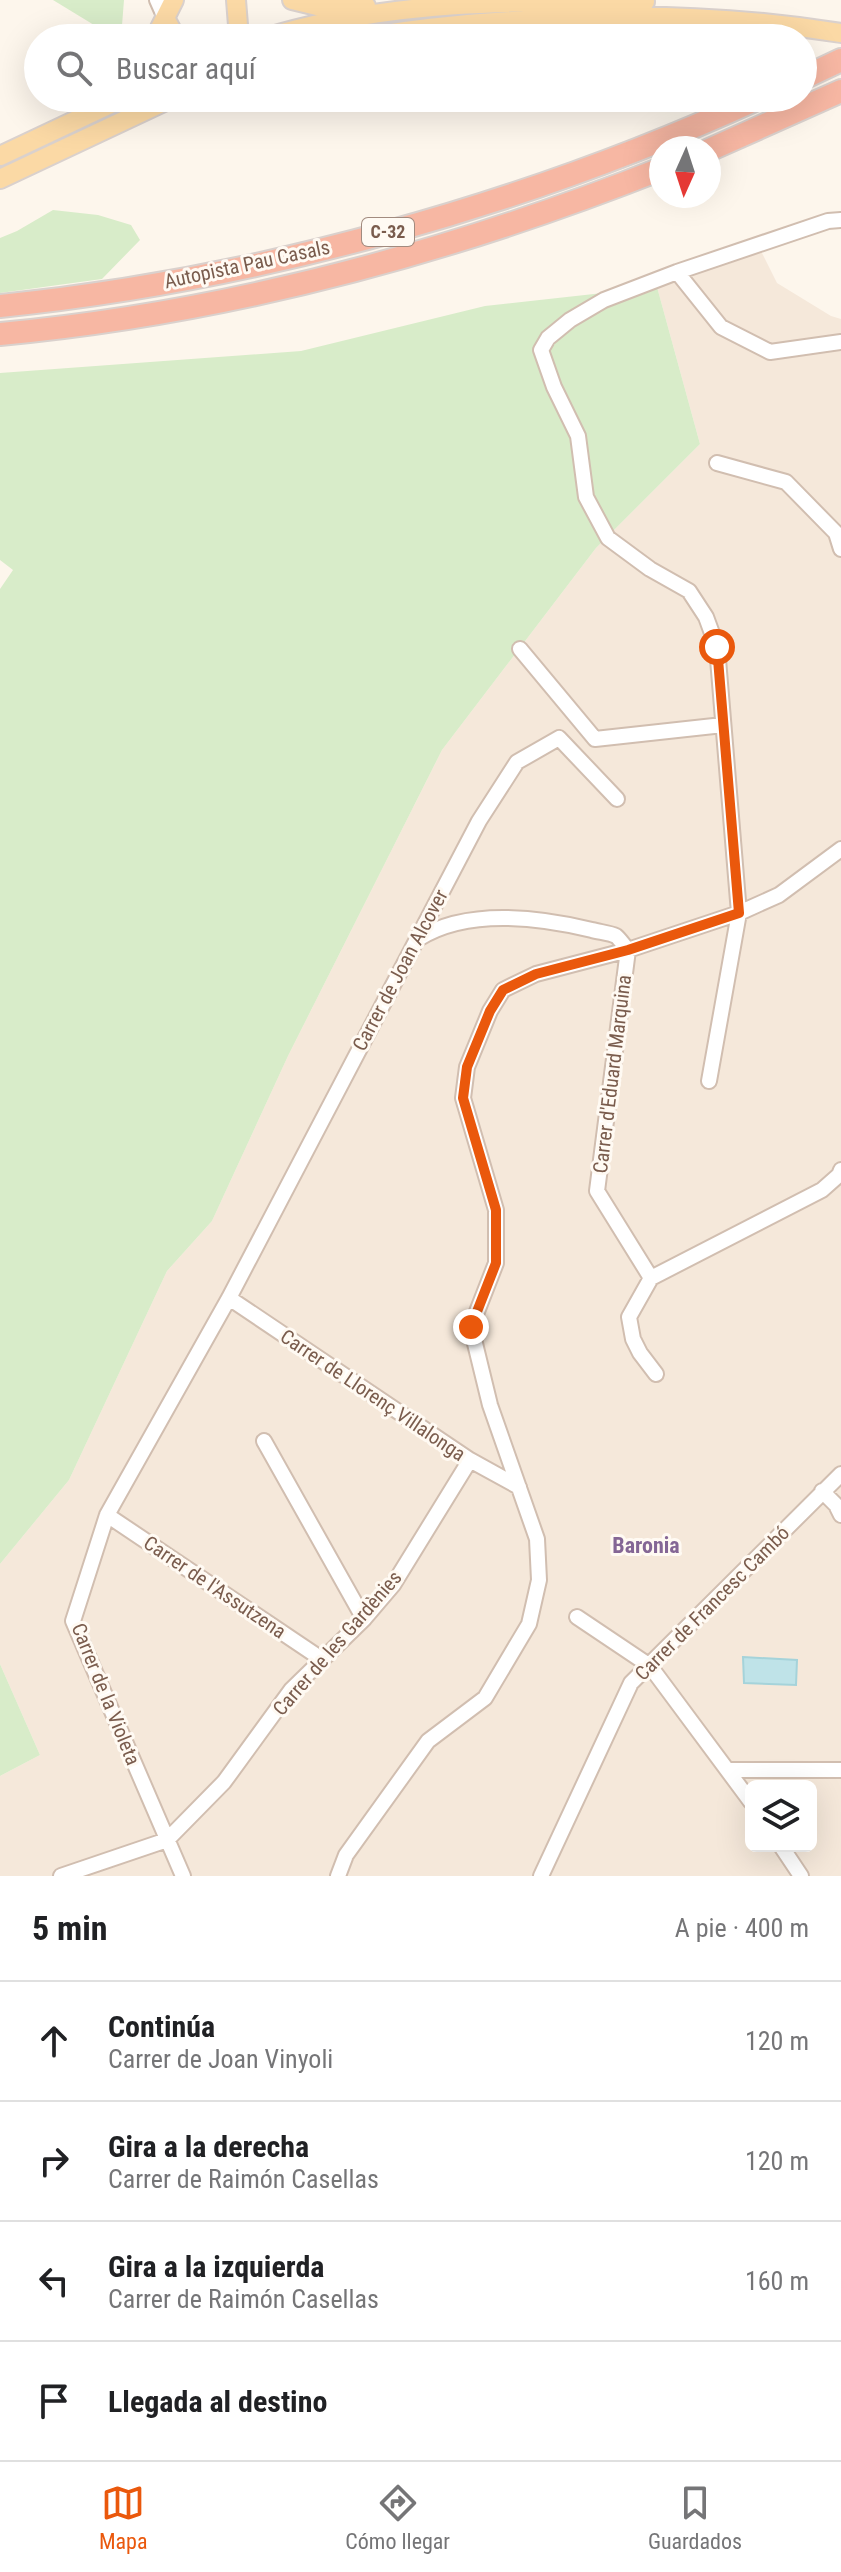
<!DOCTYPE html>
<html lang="es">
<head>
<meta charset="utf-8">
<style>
  body { margin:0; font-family:"Roboto Condensed",sans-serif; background:#f2f2f2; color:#202124 }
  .controls { position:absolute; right:24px; bottom:24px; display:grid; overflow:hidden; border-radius:12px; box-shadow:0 8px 32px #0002 }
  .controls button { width:72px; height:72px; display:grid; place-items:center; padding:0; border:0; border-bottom:2px solid #e0e0e0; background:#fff; color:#202124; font:40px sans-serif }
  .compass { position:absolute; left:649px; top:136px; width:72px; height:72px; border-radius:50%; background:#fff; box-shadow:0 8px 32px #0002; rotate:183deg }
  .stop { position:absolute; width:24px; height:24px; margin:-18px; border:6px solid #ea580c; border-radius:50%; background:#fff }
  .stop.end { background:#ea580c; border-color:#fff; box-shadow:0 2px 8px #0008 }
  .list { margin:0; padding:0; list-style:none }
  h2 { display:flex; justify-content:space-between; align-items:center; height:104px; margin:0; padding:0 32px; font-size:34px }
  h2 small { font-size:26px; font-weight:400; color:#757577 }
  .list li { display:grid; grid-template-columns:52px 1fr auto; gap:24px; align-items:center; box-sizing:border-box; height:120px; padding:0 32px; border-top:2px solid #e0e0e0 }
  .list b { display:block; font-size:30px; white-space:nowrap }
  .list p { margin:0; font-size:26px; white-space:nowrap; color:#757577 }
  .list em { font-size:26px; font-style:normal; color:#757577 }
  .icon { flex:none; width:44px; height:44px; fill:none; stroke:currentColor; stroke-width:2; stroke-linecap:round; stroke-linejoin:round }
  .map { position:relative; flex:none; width:841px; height:1876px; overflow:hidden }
  .search { position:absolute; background:#fff; box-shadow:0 8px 32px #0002; left:24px; right:24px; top:24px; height:88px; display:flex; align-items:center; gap:20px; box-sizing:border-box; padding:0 28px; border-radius:44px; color:#757577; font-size:30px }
  .sheet { height:584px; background:#fff }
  nav { display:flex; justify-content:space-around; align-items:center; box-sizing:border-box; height:112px; border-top:2px solid #e0e0e0; background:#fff; font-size:22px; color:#757577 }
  nav a { display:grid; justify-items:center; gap:4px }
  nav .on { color:#ea580c }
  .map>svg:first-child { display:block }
  .residential { fill:#f5e8da; fill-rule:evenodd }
  .green { fill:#d8ecc9 }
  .water { fill:#bfe3e8; stroke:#a5d3da; stroke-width:2 }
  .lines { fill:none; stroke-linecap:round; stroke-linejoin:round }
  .minor-casing { stroke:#d1beb0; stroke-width:18 }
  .major-casing { stroke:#dad1cd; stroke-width:22 }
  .highway-casing { stroke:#dad1cd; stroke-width:26 }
  .minor { stroke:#fff; stroke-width:14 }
  .major { stroke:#fbd9a5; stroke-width:18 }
  .highway { stroke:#f7b7a3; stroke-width:22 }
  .route { stroke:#ea580c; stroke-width:10 }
  .labels { text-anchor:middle; stroke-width:6; stroke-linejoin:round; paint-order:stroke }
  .shield { fill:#fffaf3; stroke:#a28b7f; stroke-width:2 }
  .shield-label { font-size:18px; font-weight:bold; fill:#7a5c4d }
  .street-label { font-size:20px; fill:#7a5c4d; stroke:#fffaf3 }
  .neighbourhood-label { font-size:22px; font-weight:bold; fill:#846695; stroke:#fffaf3 }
</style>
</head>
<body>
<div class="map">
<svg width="841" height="1876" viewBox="0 0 841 1876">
  <rect width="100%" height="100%" fill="#fdf6ec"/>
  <!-- residential -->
  <path class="residential" d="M761 251 777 283 831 316 841 319V1876H0V1776L40 1755 0 1664V1564L69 1480 167 1271 212 1221 288 1056 442 750 596 548 700 444 657 287ZM751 1786H811V1846H751Z"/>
  <!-- green -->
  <path class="green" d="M53 0H124L121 38H102L94 25Z
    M53 210 98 215 131 225 140 240 102 279 0 293V238L17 231Z
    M657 287 700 444 596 548 442 750 288 1056 212 1221 167 1271 69 1480 0 1564V589L13 570 0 560V373L301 351 485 306Z
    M0 1664 40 1755 0 1776Z"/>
  <!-- water -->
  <path class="water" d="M743 1657 797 1660 796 1685 744 1683Z"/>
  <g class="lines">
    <!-- minor casing -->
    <g class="minor-casing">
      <path id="minor" d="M157 0 165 18
        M677 272 721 327 770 352 841 342
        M717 463 786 482 836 533 841 549
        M520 649 595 739 723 725
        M418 939C467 908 538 917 592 930 599 932 610 933 616 936 620 939 624 946 628 950L597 1191 651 1278
        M709 1081 739 913 717 647 706 617 689 591 650 569 608 538 586 497 578 436 554 387 541 350 548 338 570 320 604 300 677 272 828 221 841 220
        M229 1298 470 1460 519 1487
        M656 1374 640 1353 633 1339 629 1317 651 1278 822 1190 839 1175 841 1170
        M264 1441 364 1619
        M822 1491 836 1505 841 1515
        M107 1515 323 1660
        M577 1617 650 1666 751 1802
        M730 1770H841
        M781 1846 801 1876
        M61 1876 167 1840 224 1782 291 1690 364 1619 393 1585 470 1460
        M183 1876 73 1621 107 1515 229 1298 479 821 517 762 559 738 617 799
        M338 1876 346 1855 428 1741 485 1698 529 1624 539 1580 537 1539 490 1405 471 1327 496 1263V1210L463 1098 467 1067 490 1011 503 990 536 974 628 950 739 913 779 895 841 849
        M541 1876 631 1683 841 1474"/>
    </g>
    <!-- major casing -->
    <g class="major-casing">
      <path id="major" d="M292 0 317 6H366
        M165 18 176 38
        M155 38 174 0
        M234 38 238 25 236 0
        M265 38C389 0 518 1 645 2
        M305 38 374 34
        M362 38C424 26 487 22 550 19 651 14 741 17 841 33
        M0 156 123 98
        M0 179 172 98"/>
    </g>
    <!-- highway casing -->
    <g class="highway-casing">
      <path id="highway" d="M803 78 841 60
        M709 150 841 91
        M0 306C257 280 525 205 759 98
        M0 334C226 313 451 252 661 169"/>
    </g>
    <!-- minor -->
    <use href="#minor" class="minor"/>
    <!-- major -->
    <use href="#major" class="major"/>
    <!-- highway -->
    <use href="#highway" class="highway"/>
  </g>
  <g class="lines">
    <!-- route -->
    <path class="route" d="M471 1327 496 1263V1210L463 1098 467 1067 490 1011 503 990 536 974 628 950 739 913 717 647"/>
  </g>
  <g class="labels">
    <!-- shield labels -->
    <rect class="shield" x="362" y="218" width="52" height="28" rx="6"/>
    <g class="shield-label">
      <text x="388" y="238">C-32</text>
    </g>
    <!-- street labels -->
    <g class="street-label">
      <text transform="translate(247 264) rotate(-12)" y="7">Autopista Pau Casals</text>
      <text transform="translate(400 970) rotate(-62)" y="7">Carrer de Joan Alcover</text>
      <text transform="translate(612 1074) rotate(-83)" y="7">Carrer d'Eduard Marquina</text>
      <text transform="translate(373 1395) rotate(34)" y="7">Carrer de Llorenç Villalonga</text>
      <text transform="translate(215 1587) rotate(34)" y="7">Carrer de l'Assutzena</text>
      <text transform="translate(712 1603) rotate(-45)" y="7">Carrer de Francesc Cambó</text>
      <text transform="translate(337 1643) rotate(-49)" y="7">Carrer de les Gardènies</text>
      <text transform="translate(106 1694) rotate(68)" y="7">Carrer de la Violeta</text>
    </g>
    <!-- neighbourhood labels -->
    <g class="neighbourhood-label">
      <text x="646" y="1553">Baronia</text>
    </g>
  </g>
</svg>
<div class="controls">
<button><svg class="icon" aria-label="layers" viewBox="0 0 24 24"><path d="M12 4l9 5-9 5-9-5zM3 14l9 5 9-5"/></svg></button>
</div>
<svg class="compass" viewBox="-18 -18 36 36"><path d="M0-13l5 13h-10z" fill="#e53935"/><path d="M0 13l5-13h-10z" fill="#757577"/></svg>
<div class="stop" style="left:717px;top:647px"></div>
<div class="stop end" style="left:471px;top:1327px"></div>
<div class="search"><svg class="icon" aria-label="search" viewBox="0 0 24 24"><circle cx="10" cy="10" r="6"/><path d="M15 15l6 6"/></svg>Buscar aquí</div>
</div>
<section class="sheet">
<h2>5 min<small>A pie · 400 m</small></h2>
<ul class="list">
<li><svg class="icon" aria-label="ahead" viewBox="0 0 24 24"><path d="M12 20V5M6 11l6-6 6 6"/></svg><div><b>Continúa</b><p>Carrer de Joan Vinyoli</p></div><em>120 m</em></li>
<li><svg class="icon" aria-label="right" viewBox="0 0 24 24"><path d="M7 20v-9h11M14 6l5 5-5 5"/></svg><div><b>Gira a la derecha</b><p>Carrer de Raimón Casellas</p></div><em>120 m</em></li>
<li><svg class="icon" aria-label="left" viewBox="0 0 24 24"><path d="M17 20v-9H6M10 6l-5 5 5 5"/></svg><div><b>Gira a la izquierda</b><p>Carrer de Raimón Casellas</p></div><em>160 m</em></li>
<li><svg class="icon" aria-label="arrive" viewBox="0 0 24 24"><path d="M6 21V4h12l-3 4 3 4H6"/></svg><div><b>Llegada al destino</b></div></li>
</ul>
</section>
<nav>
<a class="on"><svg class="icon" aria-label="map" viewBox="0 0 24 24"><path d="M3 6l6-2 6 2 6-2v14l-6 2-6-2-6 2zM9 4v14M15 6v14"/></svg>Mapa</a>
<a><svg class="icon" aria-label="directions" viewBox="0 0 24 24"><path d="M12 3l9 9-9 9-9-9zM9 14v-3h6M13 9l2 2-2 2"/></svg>Cómo llegar</a>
<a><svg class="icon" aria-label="saved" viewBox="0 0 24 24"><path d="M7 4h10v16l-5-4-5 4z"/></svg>Guardados</a>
</nav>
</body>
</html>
